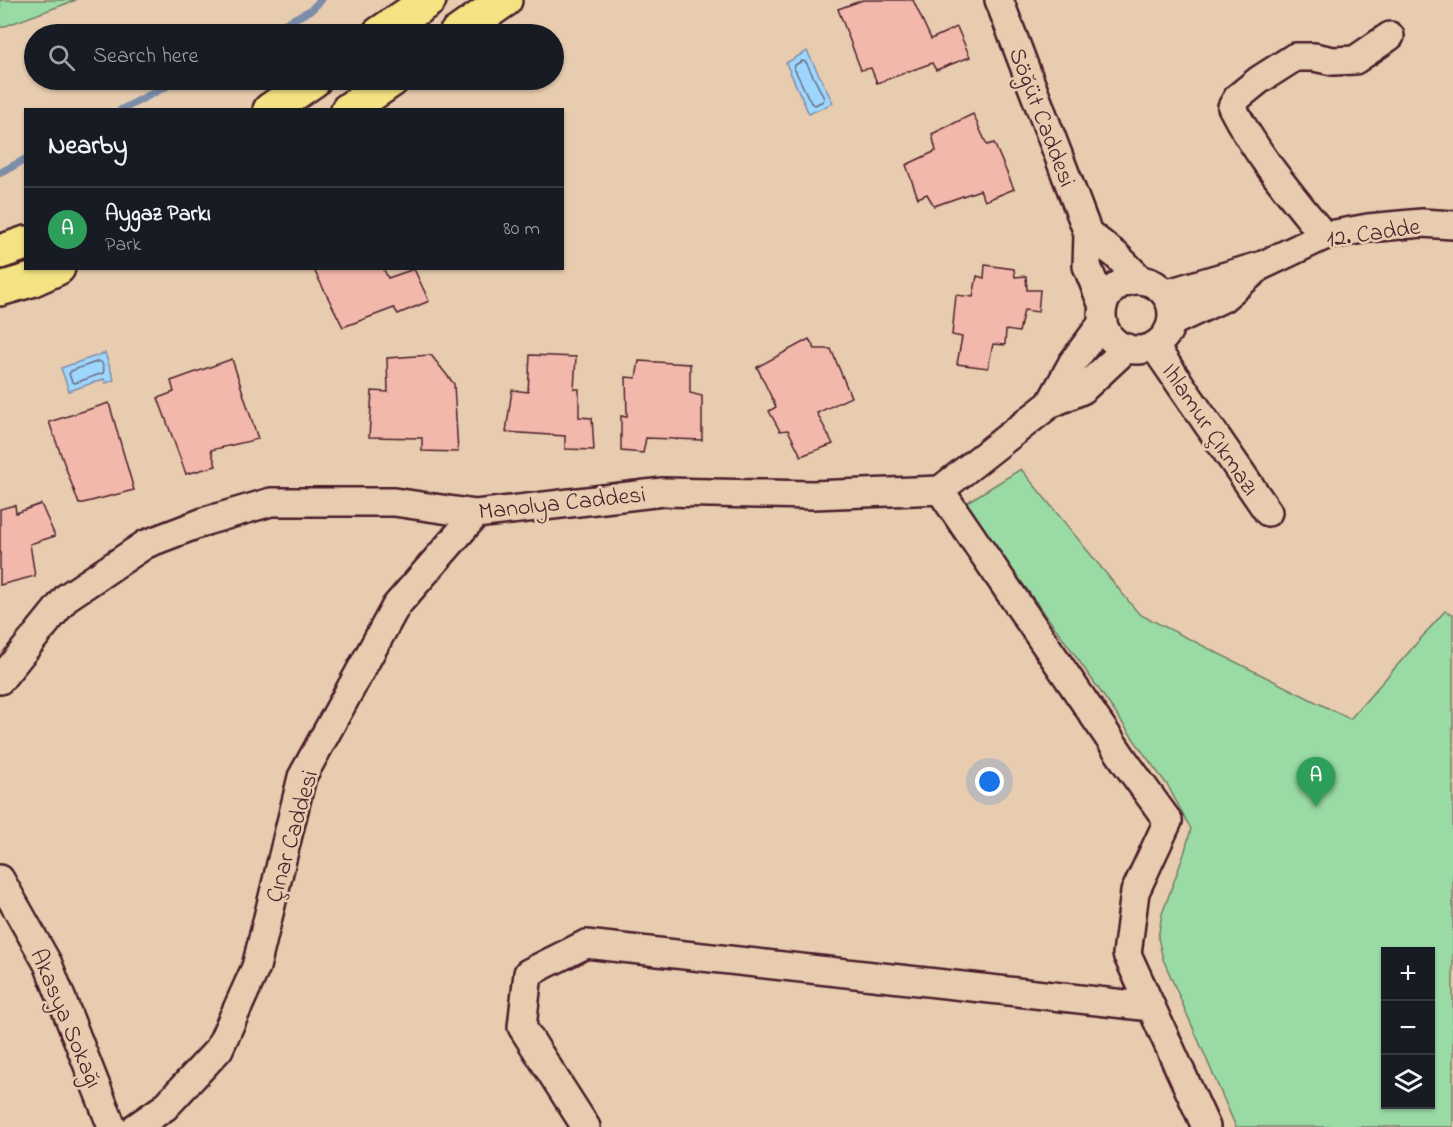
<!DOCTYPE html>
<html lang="en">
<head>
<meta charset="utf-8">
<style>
  body { margin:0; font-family:"Indie Flower",sans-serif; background:#20242c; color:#f1f3f6 }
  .controls { position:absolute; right:18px; bottom:18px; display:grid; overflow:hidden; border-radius:0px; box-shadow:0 2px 4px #0004 }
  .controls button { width:54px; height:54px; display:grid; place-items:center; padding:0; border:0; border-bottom:2px solid #363941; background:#171b24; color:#f1f3f6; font:30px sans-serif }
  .you { position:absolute; left:990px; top:782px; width:21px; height:21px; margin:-15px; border:4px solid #fff; border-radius:50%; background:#1a73e8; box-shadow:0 0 0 9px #1a73e833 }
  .badge { display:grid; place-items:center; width:39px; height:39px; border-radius:50%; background:#d93025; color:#fff; font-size:20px; font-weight:700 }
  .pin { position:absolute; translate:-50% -50px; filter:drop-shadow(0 2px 3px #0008) }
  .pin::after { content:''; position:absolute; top:32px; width:21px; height:18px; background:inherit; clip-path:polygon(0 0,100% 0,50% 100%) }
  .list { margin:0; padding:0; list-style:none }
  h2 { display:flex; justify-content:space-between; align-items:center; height:78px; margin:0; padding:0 24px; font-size:26px }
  h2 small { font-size:20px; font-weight:400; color:#9ea1a6 }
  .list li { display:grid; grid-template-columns:39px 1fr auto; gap:18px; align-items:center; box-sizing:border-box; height:84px; padding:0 24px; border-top:2px solid #363941 }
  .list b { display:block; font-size:22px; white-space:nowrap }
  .list p { margin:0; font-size:20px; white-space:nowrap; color:#9ea1a6 }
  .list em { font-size:20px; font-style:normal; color:#9ea1a6 }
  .icon { flex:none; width:33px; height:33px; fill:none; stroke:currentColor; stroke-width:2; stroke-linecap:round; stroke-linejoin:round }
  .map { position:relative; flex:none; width:1453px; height:1127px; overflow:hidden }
  .search { position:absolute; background:#171b24; box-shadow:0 2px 4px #0004; left:24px; top:24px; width:540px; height:66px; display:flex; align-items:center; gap:15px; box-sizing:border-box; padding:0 21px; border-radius:33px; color:#9ea1a6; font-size:22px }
  .panel { position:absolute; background:#171b24; box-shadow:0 2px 4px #0004; left:24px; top:108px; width:540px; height:162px; border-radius:0px }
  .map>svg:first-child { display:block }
  .green { fill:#9adba5; stroke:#727d68; stroke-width:1.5; fill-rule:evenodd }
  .water { fill:#9ed7fe; stroke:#7c8daa; stroke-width:1.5 }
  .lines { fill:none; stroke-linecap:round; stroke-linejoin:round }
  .shore { stroke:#6c697f; stroke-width:1.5 }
  .stream { stroke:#7c8daa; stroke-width:8 }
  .building { fill:#f2b8ab; stroke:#4a1f2b; stroke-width:1.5 }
  .street-casing { stroke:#4a1f2b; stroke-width:32 }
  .primary-casing { stroke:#4a1f2b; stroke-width:38 }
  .street { stroke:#e8ccaf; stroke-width:27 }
  .primary { stroke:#f4e382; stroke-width:33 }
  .labels { text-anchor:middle; stroke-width:5; stroke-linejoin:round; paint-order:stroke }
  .street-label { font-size:24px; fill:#4a1f2b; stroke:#e8ccaf }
</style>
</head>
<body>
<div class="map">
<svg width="1453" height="1127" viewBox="0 0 1453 1127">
  <rect width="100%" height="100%" fill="#e8ccaf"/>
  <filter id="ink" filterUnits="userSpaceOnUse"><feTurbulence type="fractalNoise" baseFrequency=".0167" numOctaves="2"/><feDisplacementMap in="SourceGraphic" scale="12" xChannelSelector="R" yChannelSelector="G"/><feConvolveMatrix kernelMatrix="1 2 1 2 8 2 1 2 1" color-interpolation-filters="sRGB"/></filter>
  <g filter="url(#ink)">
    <!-- green -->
    <path class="green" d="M0 0H76L0 28Z
      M1021 469 1139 614 1350 719 1445 611 1453 614V1127H1236L1163 959 1158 938 1162 914 1184 854 1191 829 1168 786 1142 751 1070 648 964 504ZM1386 952H1430V1104H1386Z"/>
    <!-- water -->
    <path class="water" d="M807 51 833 103 809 114 786 63Z
      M105 353 114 380 106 383 104 379 69 391 61 368Z"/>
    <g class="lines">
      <!-- shore -->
      <path class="shore" d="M802 61 806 62 824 98 823 101 815 105 811 103 794 68 795 65Z
        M99 361 102 363 104 370 103 373 75 383 72 382 69 374 71 371Z"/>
      <!-- stream -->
      <path class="stream" d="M265 34 311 10 321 0
        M121 110 178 80
        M0 173 26 159"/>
    </g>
    <!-- building -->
    <path class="building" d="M863 0H913L931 39 957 27 970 57 936 70 932 63 877 83 871 68 861 70 838 9Z
      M973 114 987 145 994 143 1014 189 985 201 980 190 934 206 927 194 918 198 906 165 936 151 932 134Z
      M985 265 1014 269 1015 277 1026 276 1027 290H1040L1038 312 1024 310 1019 332 1006 330 1005 345 993 344 988 368 957 364 962 337 952 335 956 295 973 297 977 276 984 278Z
      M313 268H383L388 278 414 269 429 301 398 314 394 308 343 327Z
      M809 339 815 349H831L851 397 817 413 833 444 801 456 788 430 780 431 769 411 776 407 757 367Z
      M431 355 454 384 458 452 422 451V438L369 437 372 391 388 392 387 358Z
      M530 355 576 357 574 389H579V417L592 418 594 450 565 449V436L506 432 512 390 528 392Z
      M232 359 258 439 211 450 216 466 186 474 158 398 174 392 171 381Z
      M639 361 690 364V393L702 396V440L646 438 643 453 621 451V416L627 417 626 377 636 378Z
      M109 403 134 490 79 504 49 422Z
      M41 504 55 536 30 544 35 576 0 585V509L15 505 16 513Z"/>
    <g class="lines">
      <!-- street casing -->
      <g class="street-casing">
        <path id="street" d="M999 0 1088 233 1087 266 1103 306
          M1088 233 1116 255 1141 280
          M1324 236C1291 195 1256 154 1232 107L1238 97 1259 80 1295 57H1314L1333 61 1355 60 1390 36
          M1102 315a35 35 0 1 1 70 0a35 35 0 1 1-70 0Z
          M1165 294 1263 265 1324 236 1368 228 1422 223 1453 225
          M1172 322 1223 298 1255 271
          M1154 346 1268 512
          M1050 404 1073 362 1103 322
          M940 490 1126 763 1168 821 1135 892 1127 954 1206 1127
          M0 680 67 597 146 544 206 521 271 502H394L476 514 663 492 813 495 940 490 1050 404 1082 390 1127 348
          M0 879 48 964 112 1127
          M136 1127 165 1107 219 1049 256 967 302 777 396 606 476 514
          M586 1127 522 1027 528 973 586 944 1151 1007"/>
      </g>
      <!-- primary casing -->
      <g class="primary-casing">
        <path id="primary" d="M379 34 429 0
          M456 34 505 0
          M270 110 314 80
          M348 110 392 80
          M0 252 26 243
          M0 289 31 280 58 268"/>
      </g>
      <!-- street -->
      <use href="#street" class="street"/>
      <!-- primary -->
      <use href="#primary" class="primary"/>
    </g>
  </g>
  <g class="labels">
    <!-- street labels -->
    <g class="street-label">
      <text transform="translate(1043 117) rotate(69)" y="8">Söğüt Caddesi</text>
      <text transform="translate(1373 232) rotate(-8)" y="8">12. Cadde</text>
      <text transform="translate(1211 429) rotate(56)" y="8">Ihlamur Çıkmazı</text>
      <text transform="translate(562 502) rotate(-6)" y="8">Manolya Caddesi</text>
      <text transform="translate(291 836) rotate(-74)" y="8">Çınar Caddesi</text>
      <text transform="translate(67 1018) rotate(67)" y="8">Akasya Sokağı</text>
    </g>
  </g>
</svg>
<div class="controls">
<button>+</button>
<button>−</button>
<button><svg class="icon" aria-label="layers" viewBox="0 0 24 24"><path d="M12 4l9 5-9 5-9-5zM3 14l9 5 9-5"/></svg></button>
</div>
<div class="you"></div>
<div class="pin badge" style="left:1316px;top:807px;background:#2e9e5b">A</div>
<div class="search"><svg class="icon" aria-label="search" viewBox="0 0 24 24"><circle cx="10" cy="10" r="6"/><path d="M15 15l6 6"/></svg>Search here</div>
<section class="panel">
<h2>Nearby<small></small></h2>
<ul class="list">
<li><span class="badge" style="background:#2e9e5b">A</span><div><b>Aygaz Parkı</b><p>Park</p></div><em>80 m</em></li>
</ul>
</section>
</div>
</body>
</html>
